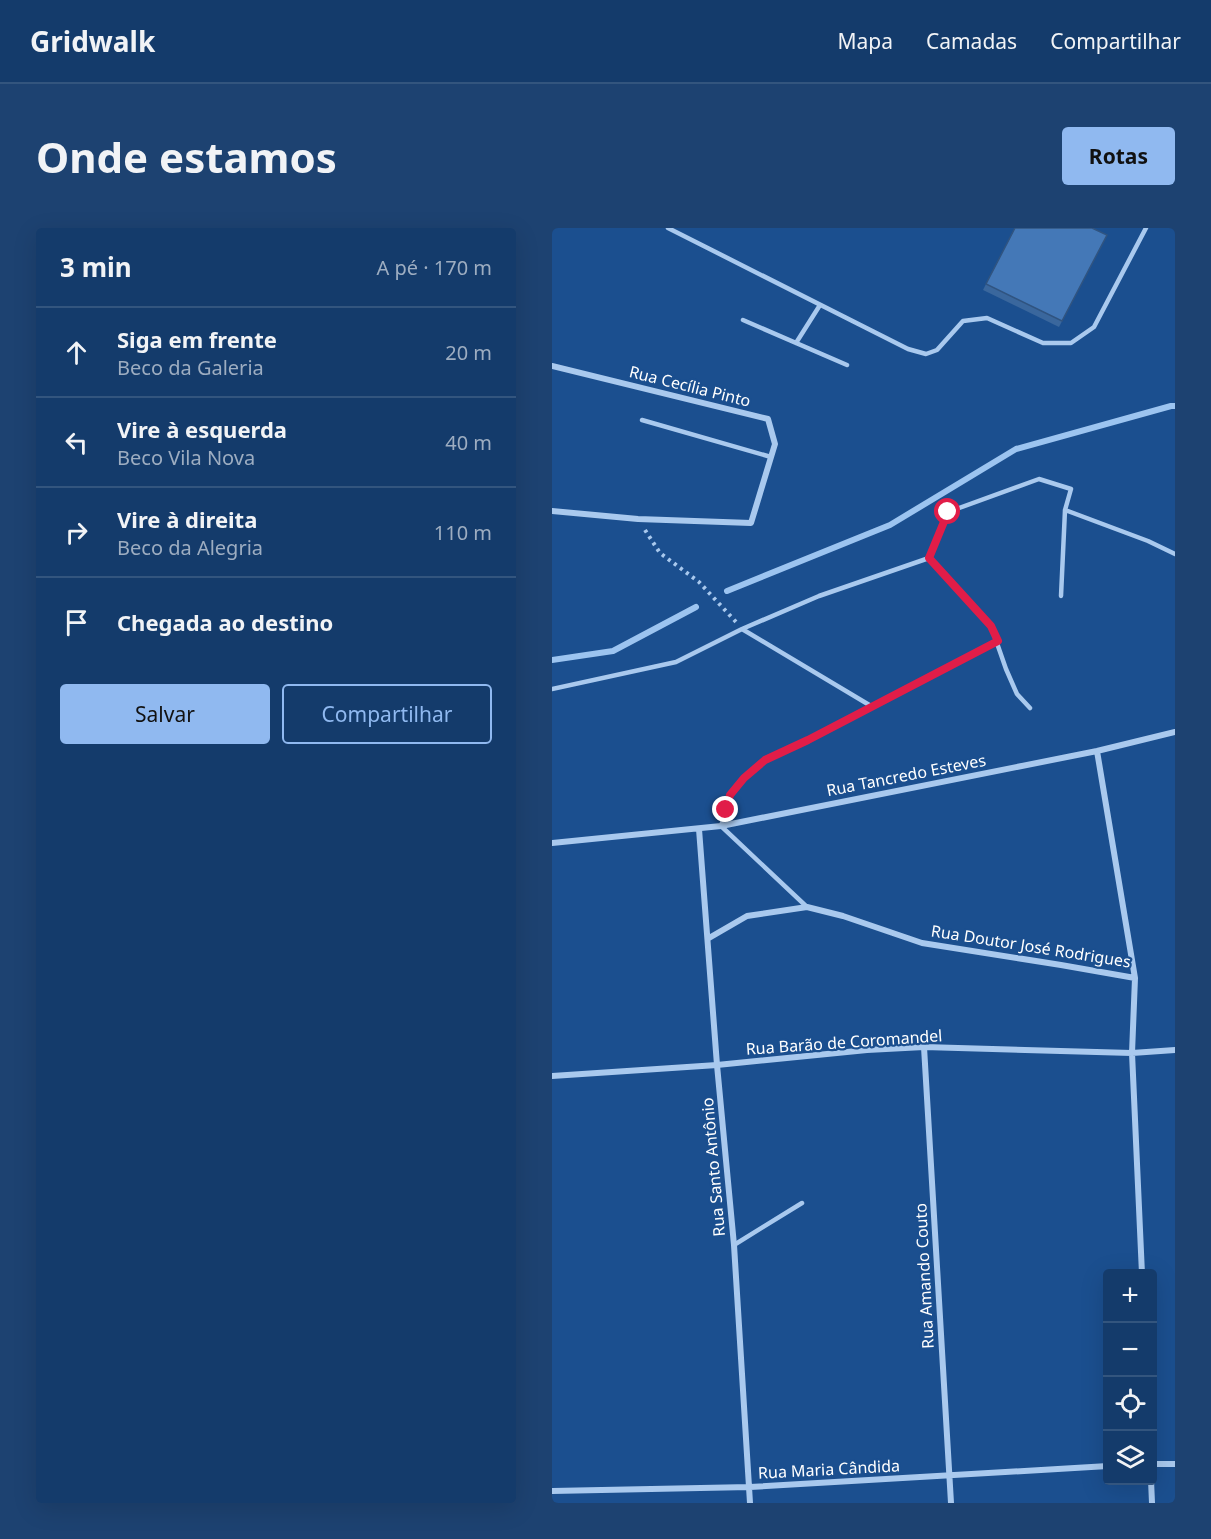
<!DOCTYPE html>
<html lang="pt">
<head>
<meta charset="utf-8">
<style>
  body { margin:0; font-family:"Noto Sans",sans-serif; background:#1d4271; color:#f1f3f6 }
  .controls { position:absolute; right:18px; bottom:18px; display:grid; overflow:hidden; border-radius:6px; box-shadow:0 6px 24px #0002 }
  .controls button { width:54px; height:54px; display:grid; place-items:center; padding:0; border:0; border-bottom:2px solid #33557e; background:#143b6b; color:#f1f3f6; font:30px sans-serif }
  .stop { position:absolute; width:18px; height:18px; margin:-14px; border:4px solid #e11d48; border-radius:50%; background:#fff }
  .stop.end { background:#e11d48; border-color:#fff; box-shadow:0 2px 6px #0008 }
  .list { margin:0; padding:0; list-style:none }
  h2 { display:flex; justify-content:space-between; align-items:center; height:78px; margin:0; padding:0 24px; font-size:26px }
  h2 small { font-size:20px; font-weight:400; color:#9dadc1 }
  .list li { display:grid; grid-template-columns:39px 1fr auto; gap:18px; align-items:center; box-sizing:border-box; height:90px; padding:0 24px; border-top:2px solid #33557e }
  .list b { display:block; font-size:22px; white-space:nowrap }
  .list p { margin:0; font-size:20px; white-space:nowrap; color:#9dadc1 }
  .list em { font-size:20px; font-style:normal; color:#9dadc1 }
  .actions { display:flex; gap:12px; padding:18px 24px }
  .actions a { flex:1; padding:14px 0; border:2px solid #90b9f0; border-radius:6px; text-align:center; font-size:21px; color:#90b9f0 }
  .actions .main { background:#90b9f0; color:#111 }
  .icon { flex:none; width:33px; height:33px; fill:none; stroke:currentColor; stroke-width:2; stroke-linecap:round; stroke-linejoin:round }
  .map { position:relative; flex:none; width:623px; height:1275px; overflow:hidden; border-radius:6px }
  header { display:flex; align-items:center; gap:36px; box-sizing:border-box; height:84px; padding:0 30px; background:#143b6b; border-bottom:2px solid #33557e }
  header strong { font-size:28px }
  nav { display:flex; gap:33px; margin-inline-start:auto; font-size:21px }
  .intro { display:flex; align-items:center; justify-content:space-between; box-sizing:border-box; height:144px; padding:0 36px }
  h1 { margin:0; font-size:42px }
  .button { padding:15px 27px; border-radius:6px; background:#90b9f0; color:#111; font-size:21px; font-weight:700 }
  main { display:flex; gap:36px; padding:0 36px }
  aside { flex:1; background:#143b6b; border-radius:6px; box-shadow:0 6px 24px #0002 }
  .map>svg:first-child { display:block }
  .lines { fill:none; stroke-linecap:round; stroke-linejoin:round }
  .stream { stroke:#9cc4f0; stroke-width:6 }
  .path { stroke:#a9c9ee; stroke-width:4; stroke-dasharray:3 4.5; stroke-linecap:butt }
  .service { stroke:#a9c9ee; stroke-width:4.5 }
  .minor { stroke:#a9c9ee; stroke-width:6 }
  .wall { fill:#3a679d }
  .building { fill:#4478b7; stroke:#305480; stroke-width:1.5 }
  .route { stroke:#e11d48; stroke-width:8 }
  .labels { text-anchor:middle; stroke-width:4.5; stroke-linejoin:round; paint-order:stroke }
  .street-label { font-size:16px; fill:#fff; stroke:#1b4f8f }
</style>
</head>
<body>
<header>
<strong>Gridwalk</strong>
<nav><a>Mapa</a><a>Camadas</a><a>Compartilhar</a></nav>
</header>
<div class="intro"><h1>Onde estamos</h1><a class="button">Rotas</a></div>
<main>
<aside>
<h2>3 min<small>A pé · 170 m</small></h2>
<ul class="list">
<li><svg class="icon" aria-label="ahead" viewBox="0 0 24 24"><path d="M12 20V5M6 11l6-6 6 6"/></svg><div><b>Siga em frente</b><p>Beco da Galeria</p></div><em>20 m</em></li>
<li><svg class="icon" aria-label="left" viewBox="0 0 24 24"><path d="M17 20v-9H6M10 6l-5 5 5 5"/></svg><div><b>Vire à esquerda</b><p>Beco Vila Nova</p></div><em>40 m</em></li>
<li><svg class="icon" aria-label="right" viewBox="0 0 24 24"><path d="M7 20v-9h11M14 6l5 5-5 5"/></svg><div><b>Vire à direita</b><p>Beco da Alegria</p></div><em>110 m</em></li>
<li><svg class="icon" aria-label="arrive" viewBox="0 0 24 24"><path d="M6 21V4h12l-3 4 3 4H6"/></svg><div><b>Chegada ao destino</b></div></li>
</ul>
<div class="actions"><a class="main">Salvar</a><a>Compartilhar</a></div>
</aside>
<div class="map">
<svg width="623" height="1275" viewBox="0 0 623 1275">
  <rect width="100%" height="100%" fill="#1b4f8f"/>
  <g class="lines">
    <!-- stream -->
    <path class="stream" d="M175 363 338 297 464 221 619 178H623
      M0 432 61 423 144 379"/>
    <!-- path -->
    <path class="path" d="M93 302 108 325 147 354 184 394"/>
    <!-- service -->
    <path class="service" d="M116 0 356 121 374 126 385 122 411 93 435 90 491 115H519L542 99 594 0
      M191 92 295 137
      M244 115 268 77
      M90 192 219 229
      M513 282 596 313 623 326
      M377 330 396 284 487 251 519 261 513 282 509 368
      M377 330 439 398 454 441 465 466 478 480
      M190 401 319 478
      M0 461 124 434 190 401 267 368 377 330
      M255 679 169 598 179 567 192 550 213 532 256 512 445 413
      M182 1017 250 975"/>
    <!-- minor -->
    <path class="minor" d="M0 138 216 191 223 216 199 295 86 291 0 283
      M545 523 583 750 580 825 590 1046
      M147 601 165 837 182 1017 198 1275
      M0 615 169 598 545 523 623 504
      M157 710 195 688 255 679 291 688 370 715 509 737 583 750
      M372 819 399 1275
      M0 848 165 837 315 822 372 819 580 825 623 822
      M600 1236H623
      M599 1252 600 1275
      M0 1263 198 1259 556 1238"/>
  </g>
  <!-- wall -->
  <path class="wall" d="M552 13 507 99 431 62 434 56Z"/>
  <!-- building -->
  <path class="building" d="M463 0H540L555 7 510 93 434 56Z"/>
  <g class="lines">
    <!-- route -->
    <path class="route" d="M174 582 178 567 192 550 213 532 256 512 446 413 439 398 377 330 396 284"/>
  </g>
  <g class="labels">
    <!-- street labels -->
    <g class="street-label">
      <text transform="translate(138 158) rotate(14)" y="6">Rua Cecília Pinto</text>
      <text transform="translate(354 547) rotate(-11)" y="6">Rua Tancredo Esteves</text>
      <text transform="translate(479 718) rotate(9)" y="6">Rua Doutor José Rodrigues</text>
      <text transform="translate(292 814) rotate(-4)" y="6">Rua Barão de Coromandel</text>
      <text transform="translate(161 939) rotate(-95)" y="6">Rua Santo Antônio</text>
      <text transform="translate(372 1048) rotate(-93)" y="6">Rua Amando Couto</text>
      <text transform="translate(277 1241) rotate(-3)" y="6">Rua Maria Cândida</text>
    </g>
  </g>
</svg>
<div class="controls">
<button>+</button>
<button>−</button>
<button><svg class="icon" aria-label="locate" viewBox="0 0 24 24"><circle cx="12" cy="12" r="6"/><path d="M12 2v4M12 18v4M2 12h4M18 12h4"/></svg></button>
<button><svg class="icon" aria-label="layers" viewBox="0 0 24 24"><path d="M12 4l9 5-9 5-9-5zM3 14l9 5 9-5"/></svg></button>
</div>
<div class="stop" style="left:396px;top:284px"></div>
<div class="stop end" style="left:174px;top:582px"></div>
</div>
</main>
</body>
</html>
